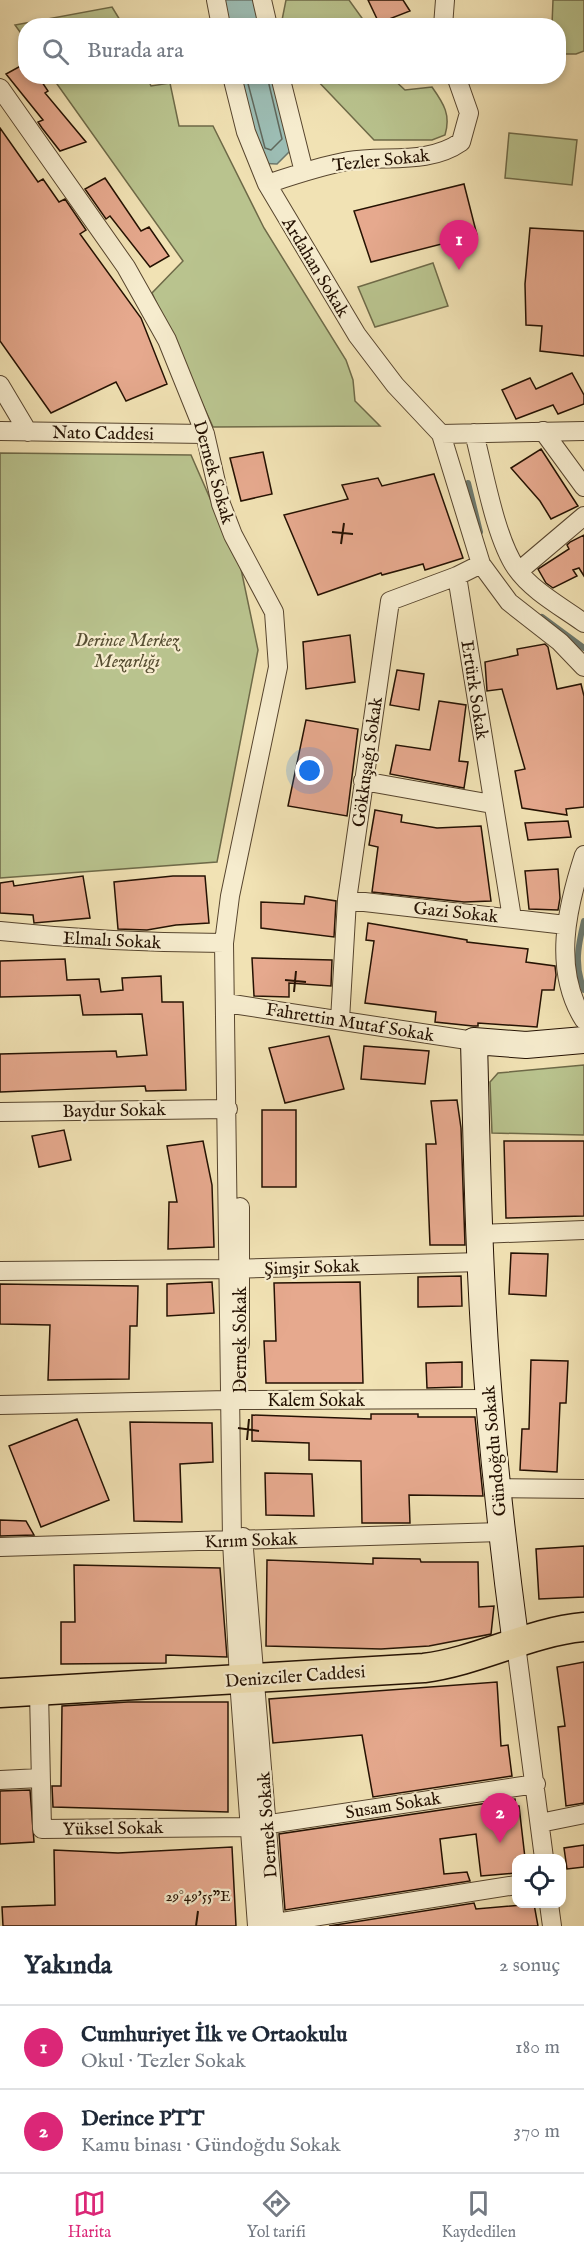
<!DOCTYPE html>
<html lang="tr">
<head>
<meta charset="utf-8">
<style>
  body { margin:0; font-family:"IM FELL English",serif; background:#f2f2f3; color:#1f2937 }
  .controls { position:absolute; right:18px; bottom:18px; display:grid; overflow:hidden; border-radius:12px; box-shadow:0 3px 9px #0003 }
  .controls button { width:54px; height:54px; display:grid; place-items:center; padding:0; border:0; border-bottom:2px solid #e0e1e3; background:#fff; color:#1f2937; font:30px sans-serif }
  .you { position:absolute; left:310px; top:771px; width:21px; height:21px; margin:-15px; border:4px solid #fff; border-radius:50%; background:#1a73e8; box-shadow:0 0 0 9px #1a73e833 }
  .badge { display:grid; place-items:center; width:39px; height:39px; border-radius:50%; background:#db2777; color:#fff; font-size:20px; font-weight:700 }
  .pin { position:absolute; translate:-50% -50px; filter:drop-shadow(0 2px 3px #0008) }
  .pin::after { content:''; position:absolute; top:32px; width:21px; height:18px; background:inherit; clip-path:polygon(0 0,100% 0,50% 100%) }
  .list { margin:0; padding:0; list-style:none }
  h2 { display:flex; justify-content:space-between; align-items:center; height:78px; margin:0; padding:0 24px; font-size:26px }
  h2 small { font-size:20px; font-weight:400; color:#747a83 }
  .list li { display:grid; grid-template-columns:39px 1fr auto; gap:18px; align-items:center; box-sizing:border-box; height:84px; padding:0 24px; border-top:2px solid #e0e1e3 }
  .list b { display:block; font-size:22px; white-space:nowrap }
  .list p { margin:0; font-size:20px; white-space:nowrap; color:#747a83 }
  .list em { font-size:20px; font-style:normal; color:#747a83 }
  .icon { flex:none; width:33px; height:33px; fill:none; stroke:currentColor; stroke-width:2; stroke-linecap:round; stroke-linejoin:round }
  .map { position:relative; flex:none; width:584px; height:1926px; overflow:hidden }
  .search { position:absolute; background:#fff; box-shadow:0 3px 9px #0003; left:18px; right:18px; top:18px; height:66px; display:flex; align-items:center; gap:15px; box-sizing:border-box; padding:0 21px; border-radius:24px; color:#747a83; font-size:22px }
  .sheet { height:246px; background:#fff }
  nav { display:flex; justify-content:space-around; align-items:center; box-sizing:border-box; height:84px; border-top:2px solid #e0e1e3; background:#fff; font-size:16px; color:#747a83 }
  nav a { display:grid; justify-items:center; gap:3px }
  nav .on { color:#db2777 }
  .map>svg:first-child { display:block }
  .green { fill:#b9c38e; stroke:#6e6a48; stroke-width:1.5 }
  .water { fill:#9cbdb4; stroke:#6c786d; stroke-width:1.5 }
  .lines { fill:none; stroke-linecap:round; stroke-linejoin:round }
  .shore { stroke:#60675b; stroke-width:1.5 }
  .stream { stroke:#6c786d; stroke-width:6 }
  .building { fill:#e6a98e; stroke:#241102; stroke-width:1.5 }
  .street-casing { stroke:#57452e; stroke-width:20 }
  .secondary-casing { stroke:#241102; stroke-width:28 }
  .primary-casing { stroke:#241102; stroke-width:31 }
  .street { stroke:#f6ecce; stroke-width:18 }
  .secondary { stroke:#f6ecce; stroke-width:26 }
  .primary { stroke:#f1e2b4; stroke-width:28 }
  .ticks { fill:none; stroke:#241102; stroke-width:2 }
  .labels { text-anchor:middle; stroke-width:4.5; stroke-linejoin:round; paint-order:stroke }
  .street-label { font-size:18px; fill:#241102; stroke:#f6ecce }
  .park-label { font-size:18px; font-style:italic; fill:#584f33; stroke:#f6ecce }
  .ticks-label { font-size:15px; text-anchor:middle; fill:#241102; stroke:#f6ecce; stroke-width:4.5; stroke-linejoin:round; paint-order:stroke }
</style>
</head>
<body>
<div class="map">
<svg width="584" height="1926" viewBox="0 0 584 1926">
  <rect width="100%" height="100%" fill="#f1e2b4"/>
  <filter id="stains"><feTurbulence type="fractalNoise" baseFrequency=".00333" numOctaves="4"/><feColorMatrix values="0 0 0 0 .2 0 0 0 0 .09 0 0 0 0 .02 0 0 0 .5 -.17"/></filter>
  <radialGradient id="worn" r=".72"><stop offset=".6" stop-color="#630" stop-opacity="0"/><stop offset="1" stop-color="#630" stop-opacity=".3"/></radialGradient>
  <!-- green -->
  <path class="green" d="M286 0H349L367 25H281Z
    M553 0H584V51L576 54H559L558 26 552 25Z
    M112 7 123 25 26 26 25 39 15 25Z
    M52 77H147L151 86 170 83 179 126H213L264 228 346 360 353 380 355 401 380 426 213 427 152 293 183 261Z
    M314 77H391L405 90 432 87C444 104 451 115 445 135L432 140H374Z
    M509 133 577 140 572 185 505 178Z
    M433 263 448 306 375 327 358 287Z
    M0 453 191 455 241 569 258 650 217 862 0 878Z
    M584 1065V1135L492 1133 490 1082 498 1073Z"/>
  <!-- water -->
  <path class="water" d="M216 0H262L268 25H221Z
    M232 77H280L297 144 277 164 256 163Z"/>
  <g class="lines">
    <!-- shore -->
    <path class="shore" d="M246 76 265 148 271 150 282 139 267 76"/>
    <!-- stream -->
    <path class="stream" d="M468 483 480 532
      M542 617 584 648
      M584 921C578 946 574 965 584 990"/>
  </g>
  <!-- building -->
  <path class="building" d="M368 0H403L410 11 379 23Z
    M26 63V76H38L48 91 45 93 86 142 60 151 42 128 38 122 43 120 6 74Z
    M0 128 38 182 43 179 59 202 65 199 86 230 80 234 141 318 167 384 126 401 116 382 51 413 0 341Z
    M105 178 141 231 149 227 169 256 150 267 110 216 106 219 85 189Z
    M464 184 477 235 371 262 354 211Z
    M530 228 584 231V356L540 351 542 326 526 325 525 284Z
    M572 373 584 395V404L558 414 553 405 516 419 502 390 530 378 536 389Z
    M541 449 578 506 551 519 540 501 511 468Z
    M263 452 272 494 241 501 230 458Z
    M434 474 463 558 425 570 423 564 382 575 381 573 318 595 284 515 348 499 342 485 378 478 382 486Z
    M584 535V576L579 568 573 570 577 576 553 588 546 583 538 569 569 549 567 545 570 542Z
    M350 635 355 682 306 689 303 642Z
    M545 644 548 647 557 689 581 684 584 696V807L566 809 567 815 522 808 515 771 525 769 502 689 487 691 485 662 518 655 517 649Z
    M397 670 424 674 419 710 390 705Z
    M439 701 466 705 459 761 468 762 464 788 390 774 396 745 430 750Z
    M306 720 358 729 347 816 288 806Z
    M375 810 402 815 401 822 437 828 481 826 491 901 464 902 372 892 378 847 369 845Z
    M568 821 571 837 528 840 525 823Z
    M558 869 560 898 558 910 529 909 525 871Z
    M83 876 90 918 34 923 33 915 0 913V883L13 881 14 886Z
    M173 876H205L209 923 176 925 147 930 118 929 114 882Z
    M305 896 336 901 334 937 261 928V902L304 904Z
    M368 923 467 940V942L528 949 526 962 555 966 556 975 554 990H542L537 1027 478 1023V1026H473L435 1022 436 1012 365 1003 374 941 366 940Z
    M252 958 332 960 331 986 289 983V997L254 996Z
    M65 959 67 980 99 979 101 992 123 990 122 978 161 976 162 1002H183L186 1090 146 1091 145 1086 0 1092V1054L116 1051 117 1057 147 1055 142 1014 83 1015 80 995 0 997V961Z
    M329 1036 344 1089 285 1103 269 1048Z
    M364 1046 429 1051 425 1084 361 1079Z
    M457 1100 461 1128 465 1245H430L426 1144H436L431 1101Z
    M262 1110H296V1187H262Z
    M64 1130 71 1160 39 1167 32 1136Z
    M203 1141 212 1185 214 1247 168 1249 169 1202H177L167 1146Z
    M504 1141H584V1216L506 1218Z
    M511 1253 548 1254 546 1296 509 1294Z
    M461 1276 462 1306 418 1307V1277Z
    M212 1282 214 1313 167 1316V1284Z
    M360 1282 363 1383H266L264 1341H276L274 1283Z
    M0 1284 138 1286 137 1326H130L129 1379 48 1380 50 1325 0 1324Z
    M531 1360 568 1361 566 1403H560L557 1472 520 1470 522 1429H529Z
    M462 1362V1387L427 1388 426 1363Z
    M371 1414H418V1417H475L483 1496 409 1495 410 1523H362L361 1461 309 1460V1443L252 1441V1415L371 1419Z
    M77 1419 109 1500 41 1527 9 1446Z
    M130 1422 212 1423 213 1462 180 1464 182 1522 134 1521Z
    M265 1473 312 1474 314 1516 266 1515Z
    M0 1520 26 1521 34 1535 0 1536Z
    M584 1546V1597L539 1599 536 1549Z
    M373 1558 420 1559 421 1562H478L479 1607 494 1606 491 1634 429 1646 381 1649 266 1646 267 1560 373 1564Z
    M74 1565 220 1568 227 1657 166 1655V1663L61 1664V1622H75Z
    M584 1662V1803L566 1806 558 1727 565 1726 557 1667Z
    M497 1682 501 1746 508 1745 512 1776 373 1797 362 1735 273 1743 269 1699Z
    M128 1702H228V1812L53 1807 52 1786H61L62 1706Z
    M30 1790 34 1842 0 1844V1791Z
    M515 1799 516 1806H519L525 1858H516V1873L481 1876 476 1834 440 1839 444 1874 467 1872 470 1881 285 1910 279 1834Z
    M584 1845V1867L567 1869 564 1848Z
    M232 1847 236 1926H3L2 1907 55 1905 54 1850 118 1853Z
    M474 1903 476 1909 534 1904 538 1926H329Z"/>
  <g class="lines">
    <!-- street casing -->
    <g class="street-casing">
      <path id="street" d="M216 0 221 26
        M262 0 268 26
        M443 26 445 0
        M232 76 246 132 267 184 357 335 395 385 441 434 481 564 509 602 560 642 584 667
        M280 76 304 172
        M0 88 126 267 167 340 205 434 221 504 233 535 274 612 278 667 230 896 224 943 232 1540 239 1680 257 1926
        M267 184C294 175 320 166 348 161 386 155 428 165 461 142L469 113 456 76
        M0 385 28 432
        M0 431 205 434
        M543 431 584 487
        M474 433C484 471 495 537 516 568 532 591 562 607 584 623
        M441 434 584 431
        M519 571 584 516
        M457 576 512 918
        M363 781 492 804
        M584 855C567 907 552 969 584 1020
        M347 900 566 925
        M0 931C75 939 149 943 224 943
        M226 1003 474 1041
        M340 1020 347 900 390 601 457 576 481 564
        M0 1112 228 1109
        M240 1207V1344
        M479 1234 584 1230
        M0 1271 227 1269 481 1262
        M0 1405 228 1400 489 1399
        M497 1488 584 1489
        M243 1537 275 1926
        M0 1547 501 1532
        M516 1645 544 1858
        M39 1692 42 1829 250 1827 536 1784
        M0 1780 40 1778
        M540 1823 584 1814
        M549 1904 552 1926
        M263 1925 516 1885"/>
    </g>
    <!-- secondary casing -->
    <g class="secondary-casing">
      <path id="secondary" d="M516 1645C505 1563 496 1482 489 1400 479 1281 477 1161 474 1041L526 1045 584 1040"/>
    </g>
    <!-- primary casing -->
    <g class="primary-casing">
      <path id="primary" d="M0 1693 424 1668C479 1661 529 1632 584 1627"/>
    </g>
    <!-- street -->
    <use href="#street" class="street"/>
    <!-- secondary -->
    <use href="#secondary" class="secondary"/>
    <!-- primary -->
    <use href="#primary" class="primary"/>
  </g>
  <!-- ticks -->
  <path class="ticks" d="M332 532 353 534M341 544 344 523M285 980 306 982M294 992 296 971M238 1428 259 1431M247 1440 249 1419M196 1926 198 1911"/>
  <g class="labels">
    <!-- street labels -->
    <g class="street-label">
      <text transform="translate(381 160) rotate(-6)" y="6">Tezler Sokak</text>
      <text transform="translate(316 267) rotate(59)" y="6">Ardahan Sokak</text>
      <text transform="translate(103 433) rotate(1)" y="6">Nato Caddesi</text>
      <text transform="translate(214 472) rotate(74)" y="6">Dernek Sokak</text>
      <text transform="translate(475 690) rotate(81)" y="6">Ertürk Sokak</text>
      <text transform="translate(367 762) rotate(-82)" y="6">Gökkuşağı Sokak</text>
      <text transform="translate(456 912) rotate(6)" y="6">Gazi Sokak</text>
      <text transform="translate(112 940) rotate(3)" y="6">Elmalı Sokak</text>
      <text transform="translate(350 1022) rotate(9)" y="6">Fahrettin Mutaf Sokak</text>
      <text transform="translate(114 1110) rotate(-1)" y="6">Baydur Sokak</text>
      <text transform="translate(312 1267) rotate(-2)" y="6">Şimşir Sokak</text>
      <text transform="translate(240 1340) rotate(-90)" y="6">Dernek Sokak</text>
      <text x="316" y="1406">Kalem Sokak</text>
      <text transform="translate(494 1451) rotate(-95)" y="6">Gündoğdu Sokak</text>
      <text transform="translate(251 1540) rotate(-2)" y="6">Kırım Sokak</text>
      <text transform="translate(295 1676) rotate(-4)" y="6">Denizciler Caddesi</text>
      <text transform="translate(393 1805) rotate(-9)" y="6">Susam Sokak</text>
      <text transform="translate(267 1825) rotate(-94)" y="6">Dernek Sokak</text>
      <text transform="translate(113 1828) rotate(-1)" y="6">Yüksel Sokak</text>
    </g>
    <!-- park labels -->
    <g class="park-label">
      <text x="127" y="646">Derince Merkez<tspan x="127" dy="21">Mezarlığı</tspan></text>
    </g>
  </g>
  <g class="ticks-label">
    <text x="198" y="1901">29°49'55"E</text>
  </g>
  <rect width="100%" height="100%" filter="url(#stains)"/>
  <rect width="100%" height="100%" fill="url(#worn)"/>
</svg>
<div class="controls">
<button><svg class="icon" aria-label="locate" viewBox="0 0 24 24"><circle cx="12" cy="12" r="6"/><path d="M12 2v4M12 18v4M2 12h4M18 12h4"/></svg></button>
</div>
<div class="you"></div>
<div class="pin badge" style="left:459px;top:270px">1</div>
<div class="pin badge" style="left:500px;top:1843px">2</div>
<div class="search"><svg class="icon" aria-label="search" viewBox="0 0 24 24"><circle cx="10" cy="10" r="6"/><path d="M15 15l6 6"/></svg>Burada ara</div>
</div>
<section class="sheet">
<h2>Yakında<small>2 sonuç</small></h2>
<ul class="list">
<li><span class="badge">1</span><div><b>Cumhuriyet İlk ve Ortaokulu</b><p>Okul · Tezler Sokak</p></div><em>180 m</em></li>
<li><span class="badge">2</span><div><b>Derince PTT</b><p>Kamu binası · Gündoğdu Sokak</p></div><em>370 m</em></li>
</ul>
</section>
<nav>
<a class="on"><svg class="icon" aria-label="map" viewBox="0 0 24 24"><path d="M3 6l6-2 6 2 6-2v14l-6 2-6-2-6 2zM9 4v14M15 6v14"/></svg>Harita</a>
<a><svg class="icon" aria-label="directions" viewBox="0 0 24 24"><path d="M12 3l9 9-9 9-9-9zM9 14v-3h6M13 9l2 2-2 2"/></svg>Yol tarifi</a>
<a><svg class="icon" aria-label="saved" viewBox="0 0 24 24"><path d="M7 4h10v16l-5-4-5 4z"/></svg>Kaydedilen</a>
</nav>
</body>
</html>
